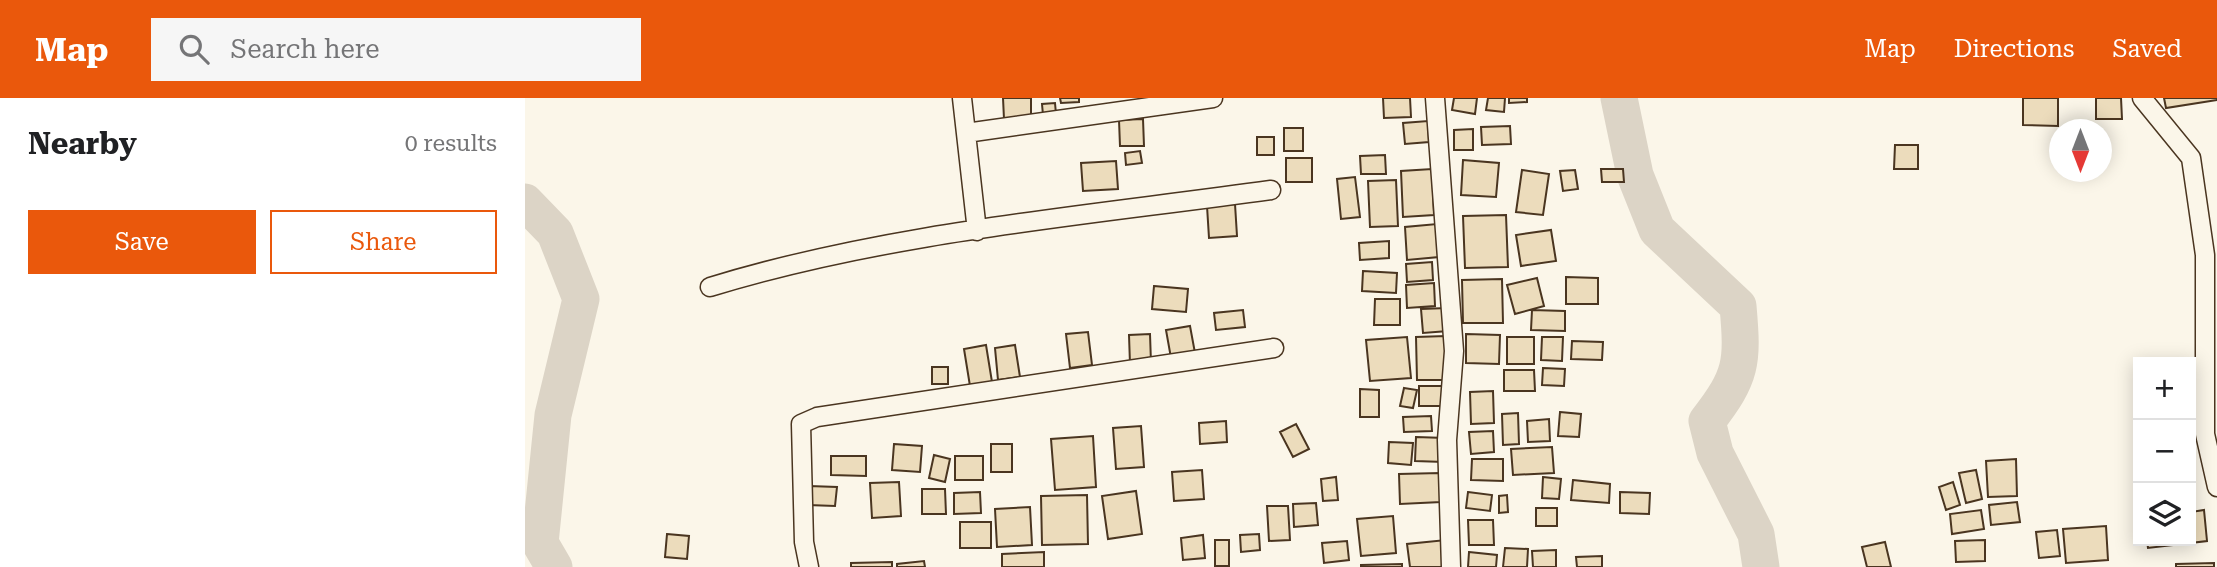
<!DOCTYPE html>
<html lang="en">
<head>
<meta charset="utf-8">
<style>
  body { margin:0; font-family:"Roboto Serif",serif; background:#f6f6f6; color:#202124 }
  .controls { position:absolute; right:21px; bottom:21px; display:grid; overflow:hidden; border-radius:0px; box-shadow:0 4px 18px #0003 }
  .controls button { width:63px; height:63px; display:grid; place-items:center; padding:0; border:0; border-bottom:2px solid #e0e0e0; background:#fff; color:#202124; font:35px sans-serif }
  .compass { position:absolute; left:1524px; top:21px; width:63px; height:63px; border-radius:50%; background:#fff; box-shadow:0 4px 18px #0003; rotate:180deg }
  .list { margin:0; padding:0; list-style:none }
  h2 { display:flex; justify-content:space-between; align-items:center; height:91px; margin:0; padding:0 28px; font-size:30px }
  h2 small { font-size:23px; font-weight:400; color:#757577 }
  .actions { display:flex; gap:14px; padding:21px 28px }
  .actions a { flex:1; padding:16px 0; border:2px solid #ea580c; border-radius:0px; text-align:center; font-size:24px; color:#ea580c }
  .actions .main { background:#ea580c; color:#fff }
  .icon { flex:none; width:38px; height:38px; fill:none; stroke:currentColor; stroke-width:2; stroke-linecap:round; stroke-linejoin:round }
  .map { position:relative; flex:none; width:1692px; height:469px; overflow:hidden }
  header { display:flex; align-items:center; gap:42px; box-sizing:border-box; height:98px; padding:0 35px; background:#ea580c; color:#fff }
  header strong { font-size:33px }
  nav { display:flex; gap:38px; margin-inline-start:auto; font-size:24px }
  .search { width:490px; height:63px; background:#f6f6f6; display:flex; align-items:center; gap:18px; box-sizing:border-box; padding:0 24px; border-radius:0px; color:#757577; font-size:26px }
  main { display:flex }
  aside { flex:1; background:#fff }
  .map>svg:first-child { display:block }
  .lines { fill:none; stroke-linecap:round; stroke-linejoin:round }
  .river { stroke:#dcd4c6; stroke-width:37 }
  .building { fill:#ecdcbc; stroke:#4a3520; stroke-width:2 }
  .minor-casing { stroke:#4a3520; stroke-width:21 }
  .minor { stroke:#fbf6e9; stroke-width:18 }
</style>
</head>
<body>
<header>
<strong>Map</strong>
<div class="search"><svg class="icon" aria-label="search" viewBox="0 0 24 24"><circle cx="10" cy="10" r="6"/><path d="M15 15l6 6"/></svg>Search here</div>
<nav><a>Map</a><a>Directions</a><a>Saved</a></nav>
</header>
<main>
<aside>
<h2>Nearby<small>0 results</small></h2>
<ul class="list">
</ul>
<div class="actions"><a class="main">Save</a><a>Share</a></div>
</aside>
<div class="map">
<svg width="1692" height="469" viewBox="0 0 1692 469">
  <rect width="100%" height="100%" fill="#fbf6e9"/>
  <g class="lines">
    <!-- river -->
    <path class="river" d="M1094 0 1110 77 1132 132 1213 208C1218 265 1217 278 1182 323L1190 355 1231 436 1236 469
      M0 104 30 135 56 201 28 317 15 445 29 469"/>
  </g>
  <!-- building -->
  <path class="building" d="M478 0H506V20L479 21Z
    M535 0H554V4L536 5Z
    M858 0H885L886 19 859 20Z
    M929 0H952L950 16 927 12Z
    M963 0H980L979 14 961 12Z
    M984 0H1002V4L984 5Z
    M1498 0H1533V28L1498 27Z
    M1571 0H1596L1597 21H1571Z
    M1639 0H1692V2L1641 10Z
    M530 5 531 16 518 17 517 6Z
    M618 21 619 48H595L594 22Z
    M903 23 904 44 880 46 878 25Z
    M985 28 986 46 957 47 956 29Z
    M759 30H778V53H759Z
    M948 31V52H929V32Z
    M732 39H749V57H732Z
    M1370 47H1393V71H1369Z
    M615 53 617 65 601 67 600 55Z
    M860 57 861 76H836L835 58Z
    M761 60H787V84H761Z
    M938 62 974 65 971 99 936 97Z
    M591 63 593 91 558 93 556 65Z
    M907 71 909 117 878 119 876 73Z
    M1076 71H1098L1099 84H1077Z
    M997 72 1024 76 1018 117 991 114Z
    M1050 72 1053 91 1038 93 1035 73Z
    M830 79 835 119 816 121 812 81Z
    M871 82 873 128 845 129 843 83Z
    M710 106 712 138 684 140 682 108Z
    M981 117 983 169 940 170 938 118Z
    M912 126 914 159 882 162 880 129Z
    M1026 132 1031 163 996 168 991 137Z
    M864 143V160L835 162 834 145Z
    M907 164 908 182 882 184 881 166Z
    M838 173 872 175 871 195 837 193Z
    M1041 179 1073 180V206H1041Z
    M1012 180 1019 208 990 216 982 187Z
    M977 181 978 225H938L937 182Z
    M909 185 910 208 882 210 881 187Z
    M629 188 663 191 661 214 627 211Z
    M850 201H875V227H849Z
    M922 210 923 233 898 235 896 211Z
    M718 212 720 229 691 232 689 215Z
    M1007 212 1040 213V233L1006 232Z
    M665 228 670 255 646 260 641 232Z
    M563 234 567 267 545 270 541 236Z
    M625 236 626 265 605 266 604 237Z
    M941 236 975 237 974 266 941 265Z
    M921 238V282H892L891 239Z
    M882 239 886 280 845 283 841 242Z
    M982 239H1009V266H982Z
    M1017 239H1038L1037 263 1016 262Z
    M1047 243 1078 244 1077 262 1046 261Z
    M461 247 467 284 445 288 439 251Z
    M490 247 495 279 473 282 470 250Z
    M407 269H423V286H407Z
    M1018 270 1040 271 1039 288 1017 287Z
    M979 272H1009L1010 293H979Z
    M894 288H918V308H894Z
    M879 290 892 292 888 310 875 308Z
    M835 291 854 292V319H835Z
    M968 293 969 325 946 326 945 294Z
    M1035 314 1056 316 1054 339 1033 338Z
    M993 315 994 346 978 347 977 316Z
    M906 318 907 333 879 334 878 319Z
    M1024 321 1025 343 1003 344 1002 323Z
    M701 323 702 344 675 346 674 325Z
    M771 326 784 351 768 359 755 334Z
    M616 328 619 369 591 371 588 330Z
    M968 333 969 354 946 356 944 334Z
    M568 338 571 389 530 392 526 341Z
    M891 339 920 340 919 364 890 363Z
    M864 344 888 345 886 367 863 365Z
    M369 346 397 348 395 374 367 372Z
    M466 346H487V374H466Z
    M1027 349 1029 375 988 377 986 351Z
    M409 357 425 361 420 384 404 380Z
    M306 358H341V378L306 377Z
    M430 358H458V382H430Z
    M947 361H978V383L946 382Z
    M1491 361 1492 398 1463 399 1461 363Z
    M677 372 679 401 649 403 647 374Z
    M1451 372 1457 401 1441 405 1434 375Z
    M915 375 916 404 875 406 874 376Z
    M811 379 813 402 798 403 796 381Z
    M1018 379 1036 381 1034 401 1017 400Z
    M1048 382 1085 386 1084 405 1046 402Z
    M374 384 376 418 347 420 345 385Z
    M1428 384 1435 407 1421 412 1414 389Z
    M284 388 312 389 310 408 283 407Z
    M397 391H420L421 416H397Z
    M611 393 617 436 583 441 577 398Z
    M455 394 456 415 429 416V395Z
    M943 394 967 397 965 413 941 410Z
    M1095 394 1125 395 1124 416 1095 415Z
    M562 397 563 446 517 447 516 398Z
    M982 397 983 414 974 415V398Z
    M1492 404 1495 424 1466 427 1464 407Z
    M791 405 793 427 769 429 768 406Z
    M742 408H763L765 442 744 443Z
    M505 409 507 447 472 449 470 411Z
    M1011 410H1032V428H1011Z
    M1456 412 1459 431 1427 436 1425 416Z
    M1679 412 1682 443 1623 450 1622 443H1666V414Z
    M868 418 871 455 836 458 832 421Z
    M943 422H968L969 447H944Z
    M435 424H466V450H435Z
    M1581 428 1583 462 1541 465 1538 431Z
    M1532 432 1535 458 1514 460 1511 434Z
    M142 436 164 438 162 461 140 459Z
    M734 436 735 452 716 454 715 437Z
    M678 437 680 460 658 462 656 440Z
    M690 442H704V468H690Z
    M921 442 924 469H885L882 446Z
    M1460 442V463L1431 464 1430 443Z
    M822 443 824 462 799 465 797 445Z
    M1360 444 1366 469H1342L1337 449Z
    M980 450 1003 451 1002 469H978Z
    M1031 452V469H1008L1007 453Z
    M519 454V469H477V456Z
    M944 454 972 457 971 469H943Z
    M1077 458V469H1052L1051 459Z
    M399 463 400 469H372V466Z
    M367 464V469H326V465Z
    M1689 465V469H1651V466Z
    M877 466V469H836V467Z"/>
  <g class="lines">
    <!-- minor casing -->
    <g class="minor-casing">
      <path id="minor" d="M437 0 452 133
        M910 0 929 253 922 342 926 469
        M1617 0 1666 60 1680 157V336L1692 389
        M441 35 688 0
        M185 189C364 134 560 118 746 92
        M284 469 279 444 276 326 292 319 749 250"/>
    </g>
    <!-- minor -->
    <use href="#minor" class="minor"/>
  </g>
</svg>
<div class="controls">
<button>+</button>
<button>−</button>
<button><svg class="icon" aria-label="layers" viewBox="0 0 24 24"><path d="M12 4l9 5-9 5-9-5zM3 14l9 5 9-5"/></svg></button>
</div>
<svg class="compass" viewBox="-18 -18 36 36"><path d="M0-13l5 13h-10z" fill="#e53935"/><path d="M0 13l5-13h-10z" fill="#757577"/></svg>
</div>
</main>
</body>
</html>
